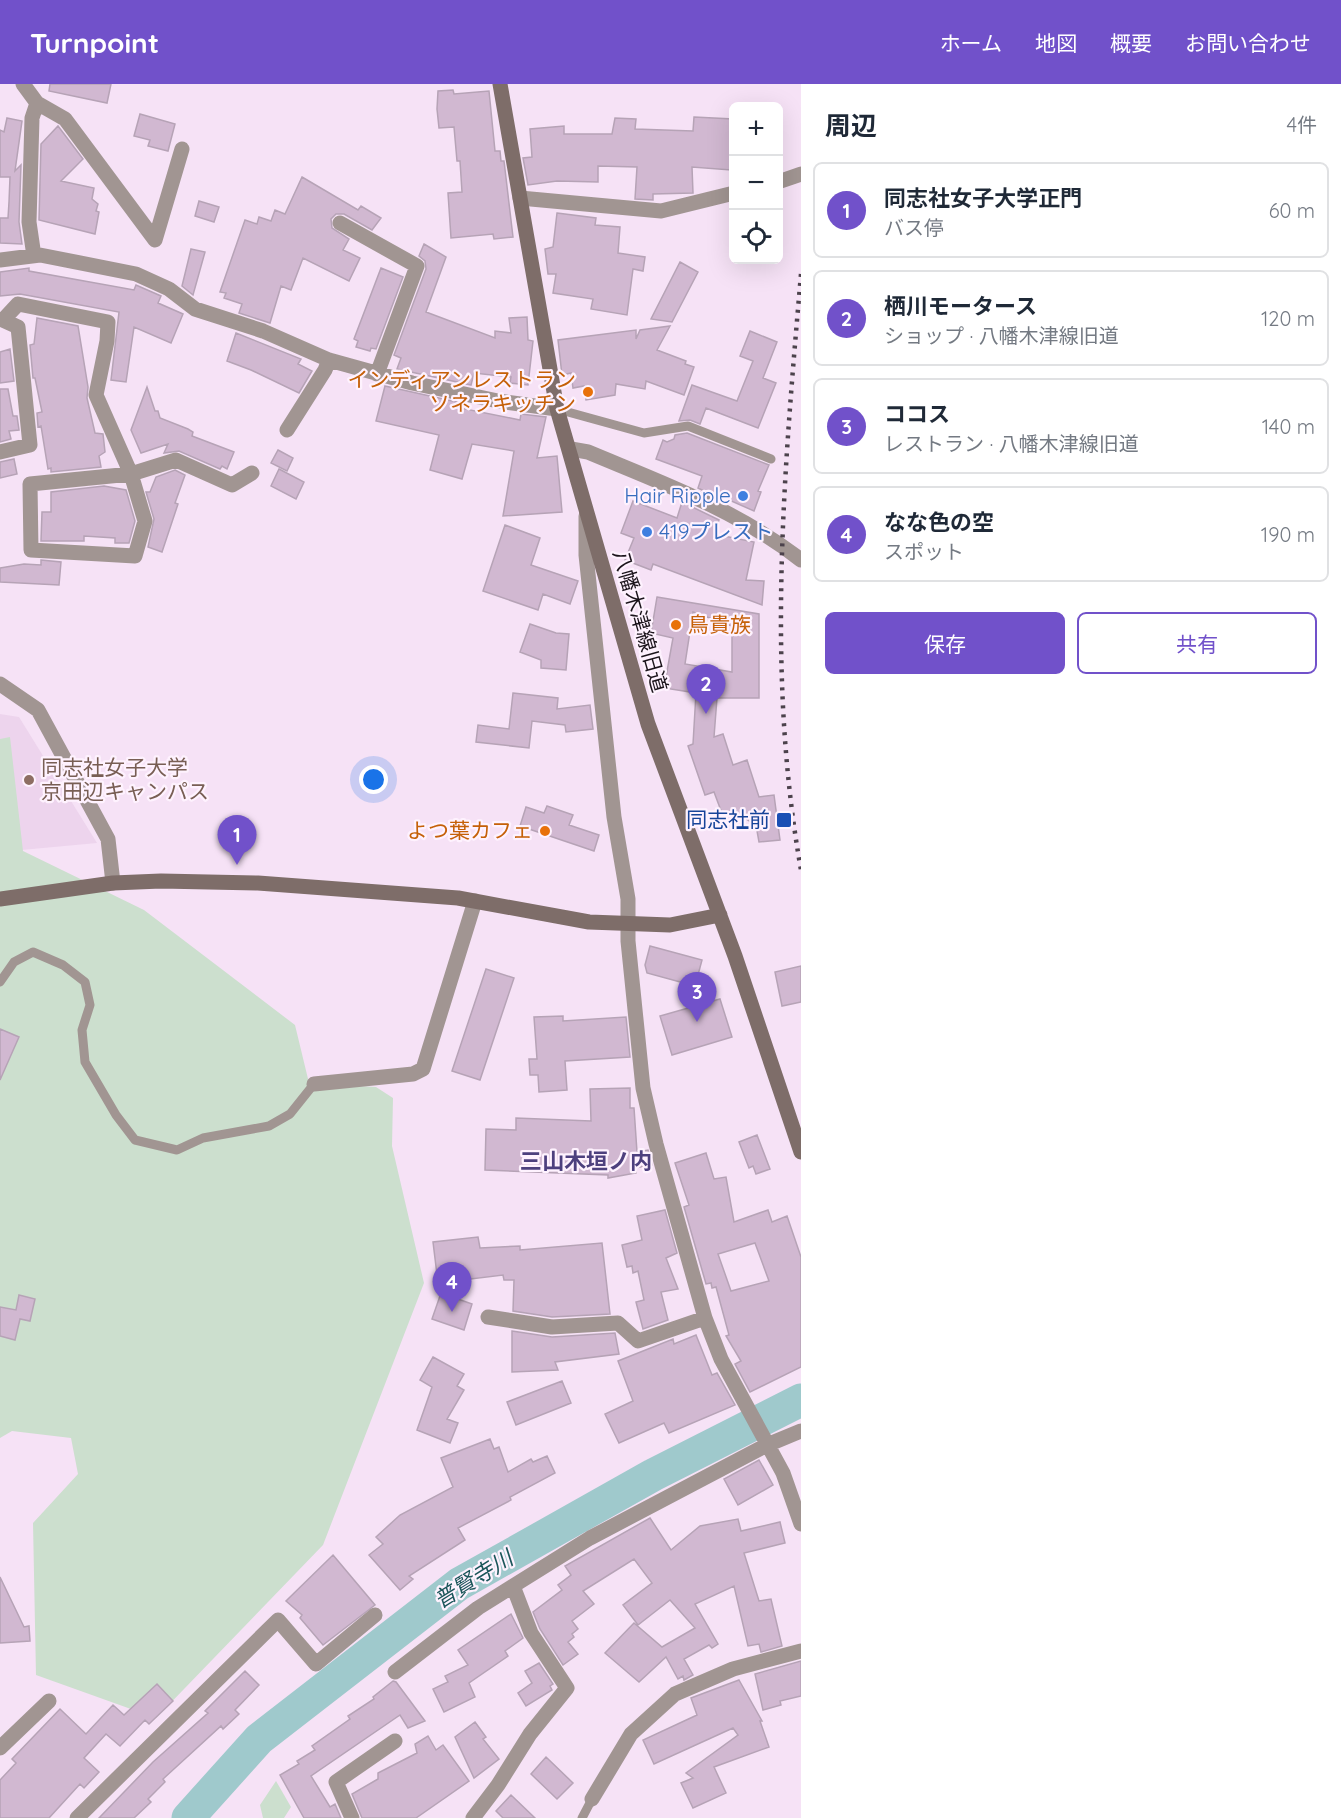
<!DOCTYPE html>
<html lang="ja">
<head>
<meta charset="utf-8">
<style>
  body { margin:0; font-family:Quicksand,"Noto Sans JP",sans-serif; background:#f6f6f7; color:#1f2937 }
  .controls { position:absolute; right:18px; top:18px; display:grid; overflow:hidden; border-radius:9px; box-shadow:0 6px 24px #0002 }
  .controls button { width:54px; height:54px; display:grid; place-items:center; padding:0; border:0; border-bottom:2px solid #e0e1e3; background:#fff; color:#1f2937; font:30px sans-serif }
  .you { position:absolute; left:374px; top:696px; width:21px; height:21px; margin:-15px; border:4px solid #fff; border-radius:50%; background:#1a73e8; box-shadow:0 0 0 9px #1a73e833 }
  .badge { display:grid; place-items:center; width:39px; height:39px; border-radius:50%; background:#7151ca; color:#fff; font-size:20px; font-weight:700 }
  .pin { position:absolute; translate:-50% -50px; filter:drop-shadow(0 2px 3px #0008) }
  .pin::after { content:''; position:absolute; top:32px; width:21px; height:18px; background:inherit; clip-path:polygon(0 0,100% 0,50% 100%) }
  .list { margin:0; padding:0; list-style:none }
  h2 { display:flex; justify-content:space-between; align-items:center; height:78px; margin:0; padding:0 24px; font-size:26px }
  h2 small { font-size:20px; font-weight:400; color:#747a83 }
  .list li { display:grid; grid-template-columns:39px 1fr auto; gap:18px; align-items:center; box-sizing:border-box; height:96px; margin:0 12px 12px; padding:0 12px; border:2px solid #e0e1e3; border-radius:9px }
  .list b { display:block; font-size:22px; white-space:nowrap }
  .list p { margin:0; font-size:20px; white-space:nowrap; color:#747a83 }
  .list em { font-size:20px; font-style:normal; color:#747a83 }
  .actions { display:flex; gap:12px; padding:18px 24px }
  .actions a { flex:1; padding:14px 0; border:2px solid #7151ca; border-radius:9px; text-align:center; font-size:21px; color:#7151ca }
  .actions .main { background:#7151ca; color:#fff }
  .icon { flex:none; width:33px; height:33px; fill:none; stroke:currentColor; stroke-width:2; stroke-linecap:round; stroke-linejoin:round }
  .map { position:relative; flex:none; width:801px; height:1734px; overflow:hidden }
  header { display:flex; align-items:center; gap:36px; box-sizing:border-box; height:84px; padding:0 30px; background:#7151ca; color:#fff }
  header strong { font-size:28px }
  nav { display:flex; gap:33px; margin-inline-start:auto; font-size:21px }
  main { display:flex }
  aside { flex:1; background:#fff }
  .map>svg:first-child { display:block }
  .built { fill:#edd4ed }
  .green { fill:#ccdfce }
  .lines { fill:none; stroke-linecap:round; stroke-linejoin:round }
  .river { stroke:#9fc9cc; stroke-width:33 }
  .building { fill:#d1b8d1; stroke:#b6a3b6; stroke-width:1.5; fill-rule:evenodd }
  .lane { stroke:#a19592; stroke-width:9 }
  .street { stroke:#a19592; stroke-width:15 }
  .secondary { stroke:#7e6d69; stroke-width:15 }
  .rail { stroke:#4c424c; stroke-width:4.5; stroke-dasharray:3 6; stroke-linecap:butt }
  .food-dot { fill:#e8710a; stroke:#fef2fe; stroke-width:2 }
  .shop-dot { fill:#3f7fe0; stroke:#fef2fe; stroke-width:2 }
  .education-dot { fill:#8d6e63; stroke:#fef2fe; stroke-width:2 }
  .transit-dot { fill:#1a4fb4; stroke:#fef2fe; stroke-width:2 }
  .labels { text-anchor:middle; stroke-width:4.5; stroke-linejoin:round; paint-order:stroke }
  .food-label { font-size:21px; fill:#c56008; stroke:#fef2fe; text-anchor:end }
  .shop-label { font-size:21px; fill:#366cbe; stroke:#fef2fe; text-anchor:end }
  .street-label { font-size:21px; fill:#1b141b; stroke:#fef2fe }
  .education-label { font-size:21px; fill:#785e54; stroke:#fef2fe; text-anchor:start }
  .transit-label { font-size:21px; fill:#164399; stroke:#fef2fe; text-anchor:end }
  .neighbourhood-label { font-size:22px; font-weight:bold; fill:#4d407e; stroke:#fef2fe }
  .water-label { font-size:22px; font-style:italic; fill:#1b565a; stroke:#fef2fe }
</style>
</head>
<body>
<header>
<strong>Turnpoint</strong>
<nav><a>ホーム</a><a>地図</a><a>概要</a><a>お問い合わせ</a></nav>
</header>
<main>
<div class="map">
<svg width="801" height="1734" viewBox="0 0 801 1734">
  <rect width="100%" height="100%" fill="#f6e2f6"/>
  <!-- built -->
  <path class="built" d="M0 630 19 633 97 759 0 768Z"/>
  <!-- green -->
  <path class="green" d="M10 653 23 767 144 826 295 941 309 999 376 1003 393 1014 392 1062 424 1199 323 1461 156 1634 36 1591 33 1439 78 1390 71 1354 12 1347 0 1354V655Z
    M276 1697 291 1723 284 1734H263L260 1721Z"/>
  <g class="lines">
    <!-- river -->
    <path class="river" d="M188 1734 259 1655 459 1500 653 1391 801 1316"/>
  </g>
  <!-- building -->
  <path class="building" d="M50 0H111L107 19 49 7Z
    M453 6 454 10 489 7 495 67H500L501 77H504L513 153 494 155 493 150 451 154 448 109 462 108 460 77H457L454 43 439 44 437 25 438 7Z
    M140 30 175 40 168 67 148 62 150 56 134 52Z
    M694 33 733 35 731 86 692 83 693 109 653 110V116L635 115 637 83 598 82V98L557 97 528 101 523 74 532 73 530 45 564 42V50H612L615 34 636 35 635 45 693 47Z
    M7 34 22 37 15 87 21 81 19 138 22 160 0 159V134H8L9 118 10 93H0V46L4 48Z
    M58 42 83 75 61 97 94 104 92 115 98 120 96 127 99 128 95 150 39 136 41 60Z
    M302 93 358 126 361 122 381 134 372 146 344 130H336L331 135 332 144 349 155 343 166 360 174 349 197 303 174 291 206 281 202 270 239 239 229 242 220 224 214 226 209 220 208 245 136 257 140 259 133 271 137 275 126 285 130Z
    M199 117 219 123 214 138 195 132Z
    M557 129 596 134 595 141 620 143 618 169 645 173 643 187 633 185 627 231 591 225 593 215 553 209 556 190H548L545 165 553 163Z
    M424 160 446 173 426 228 495 254V247L511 249 509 234 527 233 528 256 533 257 528 301 510 299 511 293 474 289 471 301 397 285 401 274 394 271 426 185 425 177 419 172Z
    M191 165 205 168 193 211 182 202Z
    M680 178 698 188 672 238 651 235Z
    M29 184V187L134 206 136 201 161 212 158 219 183 230 171 259 134 243 126 298 111 296 119 228 20 210 0 212V188Z
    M381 184 403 193 376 265 371 264 370 267 356 263 358 257 354 255Z
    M37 234 78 242 88 303 87 314 95 349 103 350 105 368 99 372 101 383 51 388V384L48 385 41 342 38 343 37 329 42 328 35 294H33L30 261 34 260Z
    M670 242 657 266 686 277 685 280 694 283 684 311 646 297 645 305 616 300 615 311 586 316 584 302 573 304 571 289 562 291 558 256 636 246V255L640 246Z
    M750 247 777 258 763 294 776 299 758 344 706 324 700 340 690 336 679 337 692 301 737 317 753 277 740 272Z
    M236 249 301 275 298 280 312 287 299 309 251 286 227 277Z
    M10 265 14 297 0 299V268Z
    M385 302 466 320 465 325 520 336 521 330 546 333 537 374 557 372 562 428 503 432 514 367 472 360 462 395 430 386 439 351 376 337Z
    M147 303 155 327H158L160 334 188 345 193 348 192 352 234 368 227 385 222 382 220 385 179 367 164 369 168 360 141 369 131 346Z
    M0 305H8L13 332H17L19 346 9 347 11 355 0 358Z
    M687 349 769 381 758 407 761 408 754 427 727 415 726 418 698 404 702 392 656 375 663 356 667 358 674 355 675 351Z
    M278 366 293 374 287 387 271 379Z
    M14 375 17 390 0 394V378Z
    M279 385 304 398 296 415 271 402Z
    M175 386 185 391 175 419 178 420 162 468 148 463 154 435 146 408H150L156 393Z
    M104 402 126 406 135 437 129 459H115V454L84 452V457H41L42 428H51V408Z
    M633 417 677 434 682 418 719 436 714 450 754 458 746 496 764 497 762 521 653 480 651 486 625 476 634 454 621 449Z
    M505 441 540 454 531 481 578 497 570 520 543 510 538 526 483 507Z
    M41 476 61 478 59 501 0 498V484L24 480 41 481Z
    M657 513 759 530V614H717L714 653 723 650 733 681 747 676 759 713 774 711 780 756 759 758 756 741 735 728 723 732 714 708 705 711 688 662 693 660 696 609 664 604 673 554 651 549ZM693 528 732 542V588L685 580Z
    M530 540 556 549 569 550 566 586 541 584V576L520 568Z
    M513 609 558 614 557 625 590 621 593 645 566 648 565 641 532 637 529 664 476 658 478 641 509 645Z
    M547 722 573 731 569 741 599 751 594 767 520 742 526 723 544 729Z
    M650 862 702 876 695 902 647 889 645 881Z
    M801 882V918L782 922 775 888Z
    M486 885 514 894 480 996 452 987Z
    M720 915 732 953 672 971 660 932Z
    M563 932V937L626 933 630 973 565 977 567 1006 539 1008 538 991H530L529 975H537L534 933Z
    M0 945 19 953 0 996Z
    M630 1004V1024H634L637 1068 648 1066 652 1081 635 1084 636 1089 608 1094V1091L485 1086 486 1045 516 1046V1034L591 1037 590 1005Z
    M757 1051 770 1085 756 1090 753 1082 749 1084 739 1058Z
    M706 1069 714 1095 726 1093 734 1138 768 1126 772 1138 787 1132 801 1173V1283L750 1308 735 1280 741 1277 726 1252 729 1251 716 1203 712 1204 711 1199 706 1200 684 1123 689 1121 675 1079ZM755 1159 769 1197 731 1207 718 1170Z
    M665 1126 677 1169 666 1174 678 1205 661 1208 668 1236 643 1245 636 1218 644 1216 638 1187 633 1189 632 1182 627 1183 622 1161 642 1156 637 1132Z
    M478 1153 480 1164 520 1162V1166L602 1159 610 1230 552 1233 513 1227 514 1196H504L503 1191 438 1199 433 1158Z
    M441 1209 472 1220 464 1246 432 1235Z
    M19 1211 35 1215 30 1237 20 1235 15 1256 0 1252V1223L16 1226Z
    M512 1247 552 1253 615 1249 619 1270 555 1278 558 1286 512 1288Z
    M696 1251 712 1291 717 1289 735 1321 669 1349 664 1339 619 1359 605 1330 633 1317 618 1277 673 1255 674 1260Z
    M433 1273 464 1290 457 1302 464 1306 447 1335 458 1339 450 1359 417 1346 432 1303 420 1296Z
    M562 1297 571 1319 516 1341 507 1318Z
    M490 1355 494 1365 499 1363 508 1388 531 1375 533 1378 547 1372 555 1389 510 1413 511 1416 458 1444 465 1456 409 1492 413 1495 400 1506 369 1471 383 1460 376 1453 400 1431 453 1403 441 1374Z
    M759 1376 773 1401 738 1421 724 1395Z
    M650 1434 671 1466 700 1442 738 1435 741 1447 780 1438 785 1459 744 1469 759 1517 771 1515 782 1562 761 1568 759 1560 748 1562 734 1502 695 1520 718 1560 712 1564 709 1561 684 1575 693 1591 684 1596 683 1592 678 1595 666 1573 639 1598 605 1569 634 1539 662 1563 695 1544 670 1516 638 1541 623 1521 652 1499 634 1475 583 1507 594 1520 572 1537 578 1545 572 1550 574 1553 568 1558 578 1570 563 1581 540 1545 533 1528 562 1506 558 1501 571 1491 565 1482Z
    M333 1471 375 1521 323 1561 300 1534 302 1531 286 1517Z
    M0 1493 24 1543 29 1542 30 1557 0 1559Z
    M511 1530 523 1554 505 1567 508 1572 469 1599 475 1613 444 1628 433 1605 448 1598 445 1592 468 1581 458 1566Z
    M801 1577V1612L780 1617 781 1621 763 1626 755 1590Z
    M539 1579 553 1600 550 1602 552 1606 526 1622 518 1609 532 1599 525 1587Z
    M245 1587 259 1601 235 1626 239 1630 223 1645 221 1642 163 1695 165 1698 148 1715 151 1718 134 1734H99L153 1678 208 1629 205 1627Z
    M739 1596 762 1637H760L769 1663 714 1683 726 1709 693 1724 681 1699 693 1694 686 1689 738 1651 733 1644 654 1680 643 1656 697 1631 691 1614Z
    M393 1597 396 1598 425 1637 408 1644 400 1631 311 1692 330 1723 335 1720 341 1734H304L280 1691 299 1680 297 1677 315 1666 312 1662 350 1635 348 1632 374 1615 373 1613Z
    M157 1600 173 1617 149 1640 145 1636 120 1662 106 1650 84 1674 99 1688 84 1704 80 1700 49 1734H0V1696L16 1679 12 1675 60 1625 86 1650 113 1621 124 1631Z
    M475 1638 486 1653 483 1655 499 1675 474 1694 455 1653Z
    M428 1652 436 1666 443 1661 469 1697 416 1734H362L352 1710 378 1695V1689L417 1669 415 1660Z
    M546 1673 573 1699 557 1715 531 1690Z
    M511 1711 535 1734H503L496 1727Z"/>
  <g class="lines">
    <!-- lane -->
    <path class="lane" d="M557 325 644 349 688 342 771 375
      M0 898 14 878 33 868 63 881 85 898 90 921 82 946 85 978 116 1031 135 1056 177 1066 203 1054 269 1042 290 1030 314 1000
      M582 1734 592 1715"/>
    <!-- street -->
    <path class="street" d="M23 0 37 19 65 35 155 156 182 65
      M778 98 801 90
      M520 114 661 127 734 109
      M340 139 417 182 377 290
      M34 172 29 138 32 34 37 19
      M0 176 40 171 136 190 169 205 195 225 263 247 329 276 412 299 498 317 557 325
      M287 346 325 286 329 276
      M571 365 588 368C662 399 737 426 801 476
      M0 368 30 361 18 243 3 236 18 220 108 238 107 257 96 311 131 390 145 437 135 472 31 466 30 400 131 390 176 376 232 401 252 389
      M586 432V471L614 733 628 815V857L643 1004 656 1060 705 1234 721 1275 783 1389 801 1440
      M0 600 38 626 108 755 113 799
      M314 1000 413 990 423 985 475 817
      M488 1233 552 1243 618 1239 638 1257 705 1234
      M395 1588 478 1524 513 1502
      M0 1664 49 1617
      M592 1715 631 1650 675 1610 733 1585 801 1567
      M77 1734 278 1536 316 1580 375 1531
      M352 1734 336 1698 395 1657
      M473 1734 498 1701 530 1650 567 1604 531 1549 513 1502 590 1454 767 1361 801 1347"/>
    <!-- secondary -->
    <path class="secondary" d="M500 0 557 325 648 640 735 872 801 1068
      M0 815 113 799 161 797 258 799 458 814 589 838 670 841 720 831"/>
    <!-- rail -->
    <path class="rail" d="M801 190C784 387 766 590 801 786"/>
  </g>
  <!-- markers -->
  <g class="food-dot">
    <circle cx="588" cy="308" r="6"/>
    <circle cx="676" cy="541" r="6"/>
    <circle cx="545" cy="747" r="6"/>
  </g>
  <g class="shop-dot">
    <circle cx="743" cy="412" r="6"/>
    <circle cx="647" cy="448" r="6"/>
  </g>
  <circle class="education-dot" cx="29" cy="696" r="6"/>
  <rect class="transit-dot" x="776" y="728" width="16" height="16" rx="3"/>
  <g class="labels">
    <!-- food labels -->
    <g class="food-label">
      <text x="576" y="303">インディアンレストラン<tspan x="576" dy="24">ソネラキッチン</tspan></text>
      <text x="688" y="548" text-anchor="start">鳥貴族</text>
      <text x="533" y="754">よつ葉カフェ</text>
    </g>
    <!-- shop labels -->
    <g class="shop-label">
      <text x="731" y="419">Hair Ripple</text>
      <text x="659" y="455" text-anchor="start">419プレスト</text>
    </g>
    <!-- street labels -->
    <g class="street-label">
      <text transform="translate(640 537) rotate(74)" y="7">八幡木津線旧道</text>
    </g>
    <!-- education labels -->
    <g class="education-label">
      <text x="41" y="691">同志社女子大学<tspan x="41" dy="24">京田辺キャンパス</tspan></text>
    </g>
    <!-- transit labels -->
    <g class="transit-label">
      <text x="770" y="743">同志社前</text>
    </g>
    <!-- neighbourhood labels -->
    <g class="neighbourhood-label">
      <text x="586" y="1085">三山木垣ノ内</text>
    </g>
    <!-- water labels -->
    <g class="water-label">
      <text transform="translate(473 1495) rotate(-32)" y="8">普賢寺川</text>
    </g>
  </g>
</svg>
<div class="controls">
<button>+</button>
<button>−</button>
<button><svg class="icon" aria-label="locate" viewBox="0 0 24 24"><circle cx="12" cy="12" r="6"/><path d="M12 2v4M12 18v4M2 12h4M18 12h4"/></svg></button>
</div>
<div class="you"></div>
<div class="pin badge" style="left:237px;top:781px">1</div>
<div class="pin badge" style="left:706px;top:630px">2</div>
<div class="pin badge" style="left:697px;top:938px">3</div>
<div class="pin badge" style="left:452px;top:1228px">4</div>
</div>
<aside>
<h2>周辺<small>4件</small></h2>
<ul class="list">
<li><span class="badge">1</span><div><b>同志社女子大学正門</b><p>バス停</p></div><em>60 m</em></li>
<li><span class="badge">2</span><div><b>栖川モータース</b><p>ショップ · 八幡木津線旧道</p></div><em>120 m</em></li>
<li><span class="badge">3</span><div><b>ココス</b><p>レストラン · 八幡木津線旧道</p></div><em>140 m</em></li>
<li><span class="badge">4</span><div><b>なな色の空</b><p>スポット</p></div><em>190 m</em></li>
</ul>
<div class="actions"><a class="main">保存</a><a>共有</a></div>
</aside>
</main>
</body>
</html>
